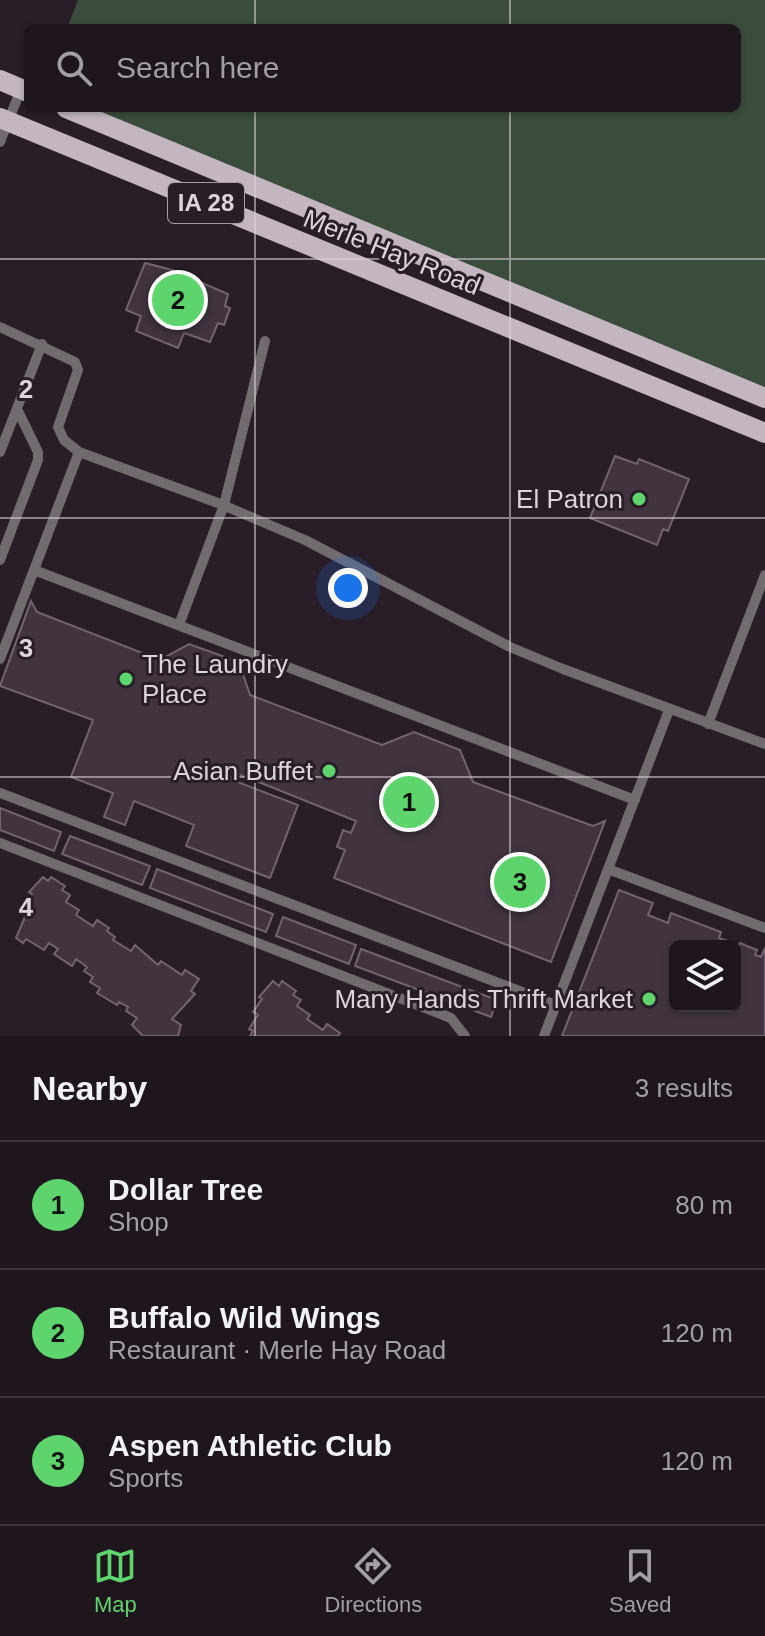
<!DOCTYPE html>
<html lang="en">
<head>
<meta charset="utf-8">
<style>
  body { margin:0; font-family:Helvetica,sans-serif; background:#2c232a; color:#f1f3f6 }
  .controls { position:absolute; right:24px; bottom:24px; display:grid; overflow:hidden; border-radius:12px; box-shadow:0 2px 6px #0004 }
  .controls button { width:72px; height:72px; display:grid; place-items:center; padding:0; border:0; border-bottom:2px solid #3c353b; background:#1f161d; color:#f1f3f6; font:40px sans-serif }
  .you { position:absolute; left:348px; top:588px; width:28px; height:28px; margin:-20px; border:6px solid #fff; border-radius:50%; background:#1a73e8; box-shadow:0 0 0 12px #1a73e833 }
  .badge { display:grid; place-items:center; width:52px; height:52px; border-radius:50%; background:#5ed56c; color:#111; font-size:26px; font-weight:700 }
  .pin { position:absolute; translate:-50% -50%; border:4px solid #fff; box-shadow:0 2px 8px #0006 }
  .list { margin:0; padding:0; list-style:none }
  h2 { display:flex; justify-content:space-between; align-items:center; height:104px; margin:0; padding:0 32px; font-size:34px }
  h2 small { font-size:26px; font-weight:400; color:#a19fa4 }
  .list li { display:grid; grid-template-columns:52px 1fr auto; gap:24px; align-items:center; box-sizing:border-box; height:128px; padding:0 32px; border-top:2px solid #3c353b }
  .list b { display:block; font-size:30px; white-space:nowrap }
  .list p { margin:0; font-size:26px; white-space:nowrap; color:#a19fa4 }
  .list em { font-size:26px; font-style:normal; color:#a19fa4 }
  .icon { flex:none; width:44px; height:44px; fill:none; stroke:currentColor; stroke-width:2; stroke-linecap:round; stroke-linejoin:round }
  .map { position:relative; flex:none; width:765px; height:1036px; overflow:hidden }
  .search { position:absolute; background:#1f161d; box-shadow:0 2px 6px #0004; left:24px; right:24px; top:24px; height:88px; display:flex; align-items:center; gap:20px; box-sizing:border-box; padding:0 28px; border-radius:12px; color:#a19fa4; font-size:30px }
  .sheet { height:488px; background:#1f161d }
  nav { display:flex; justify-content:space-around; align-items:center; box-sizing:border-box; height:112px; border-top:2px solid #3c353b; background:#1f161d; font-size:22px; color:#a19fa4 }
  nav a { display:grid; justify-items:center; gap:4px }
  nav .on { color:#5ed56c }
  .map>svg:first-child { display:block }
  .green { fill:#3a4c3b }
  .building { fill:#41343f; stroke:#726470; stroke-width:2 }
  .lines { fill:none; stroke-linecap:round; stroke-linejoin:round }
  .lane { stroke:#716b70; stroke-width:10 }
  .primary { stroke:#c3b6c0; stroke-width:20 }
  .grid { fill:none; stroke:#dcd4db; stroke-width:2; stroke-opacity:0.55 }
  .poi-dot { fill:#5ed56c; stroke:#291e27; stroke-width:3 }
  .labels { text-anchor:middle; stroke-width:6; stroke-linejoin:round; paint-order:stroke }
  .shield { fill:#291e27; stroke:#a69da5; stroke-width:2 }
  .shield-label { font-size:24px; font-weight:bold; fill:#dcd4db }
  .street-label { font-size:26px; fill:#dcd4db; stroke:#291e27 }
  .poi-label { font-size:26px; fill:#dcd4db; stroke:#291e27; text-anchor:end }
  .grid-label { font-size:26px; text-anchor:middle; font-weight:bold; fill:#dcd4db; stroke:#291e27; stroke-width:6; stroke-linejoin:round; paint-order:stroke }
</style>
</head>
<body>
<div class="map">
<svg width="765" height="1036" viewBox="0 0 765 1036">
  <rect width="100%" height="100%" fill="#291e27"/>
  <!-- green -->
  <path class="green" d="M78 0H765V398L67 108H737V28H67Z"/>
  <!-- building -->
  <path class="building" d="M145 263 172 270 228 294 225 306 230 308 224 325 218 323 210 342 184 333 178 348 136 331 141 316 126 310Z
    M615 456 637 464 639 459 689 479 668 531 663 529 657 545 590 518Z
    M31 601 37 612 160 660 189 644 239 662 250 695 382 745 414 732 460 750 473 782 593 826 605 821 551 962 334 878 345 850 337 847 343 830 351 833 356 821 216 765 214 773 298 805 270 878 186 846 194 825 134 801 125 825 104 817 113 793 71 777 93 720 0 686Z
    M0 808 61 832 54 851 0 830Z
    M70 836 150 866 142 885 62 854Z
    M157 869 273 914 266 932 150 888Z
    M43 877 48 881 51 877 65 886 62 890 70 895 66 902 79 910 76 915 93 926 97 920 109 928 107 931 115 937 113 940 131 951 135 945 158 965 161 961 182 975 185 970 199 979 191 991 195 994 172 1019 181 1025 178 1036H143L132 1025 137 1018 126 1011 128 1007 119 1002 117 1005 97 993 100 988 90 982 93 977 84 971 87 967 76 959 72 966 54 954 58 949 49 943 44 950 26 939 23 943 16 938 28 910 23 907 32 894 29 892Z
    M619 890 653 903 648 915 668 923 671 913 721 932 719 938 734 943 675 946V1006H735V951L740 943 757 950 755 955 761 957 765 948V1036H562Z
    M283 917 356 945 349 964 276 936Z
    M361 949 497 1000 491 1017 355 966Z
    M273 981 279 986 282 981 296 991 293 995 301 1000 297 1006 310 1015 307 1019 323 1030 327 1024 340 1033 338 1036H250L253 1031 249 1029 258 1015 253 1012 262 999 259 997Z"/>
  <g class="lines">
    <!-- lane -->
    <path class="lane" d="M0 142 21 89
      M0 327 75 362 78 370 58 427 64 440 79 452 218 503 305 540 510 647 563 669 765 744
      M0 452 42 344
      M0 560 38 460V452L17 409
      M34 570 635 800
      M179 625 224 505 265 341
      M0 659 79 452
      M708 724 765 575
      M0 793 556 1005
      M0 843 451 1018 465 1036
      M608 869 765 928
      M544 1036 669 710"/>
    <!-- primary -->
    <path class="primary" d="M0 80 28 92
      M66 108 765 398
      M0 118 765 433"/>
  </g>
  <!-- grid -->
  <path class="grid" d="M255 0V28M510 0V28M255 108V1036M510 108V1036M0 259H765M0 518H765M0 777H765"/>
  <!-- markers -->
  <g class="poi-dot">
    <circle cx="639" cy="499" r="8"/>
    <circle cx="126" cy="679" r="8"/>
    <circle cx="329" cy="771" r="8"/>
    <circle cx="649" cy="999" r="8"/>
  </g>
  <g class="labels">
    <!-- shield labels -->
    <rect class="shield" x="168" y="183" width="76" height="40" rx="6"/>
    <g class="shield-label">
      <text x="206" y="211">IA 28</text>
    </g>
    <!-- street labels -->
    <g class="street-label">
      <text transform="translate(392 252) rotate(22)" y="9">Merle Hay Road</text>
    </g>
    <!-- poi labels -->
    <g class="poi-label">
      <text x="623" y="508">El Patron</text>
      <text x="142" y="673" text-anchor="start">The Laundry<tspan x="142" dy="30">Place</tspan></text>
      <text x="313" y="780">Asian Buffet</text>
      <text x="633" y="1008">Many Hands Thrift Market</text>
    </g>
  </g>
  <g class="grid-label">
    <text x="26" y="398">2</text>
    <text x="26" y="657">3</text>
    <text x="26" y="916">4</text>
  </g>
</svg>
<div class="controls">
<button><svg class="icon" aria-label="layers" viewBox="0 0 24 24"><path d="M12 4l9 5-9 5-9-5zM3 14l9 5 9-5"/></svg></button>
</div>
<div class="you"></div>
<div class="pin badge" style="left:409px;top:802px">1</div>
<div class="pin badge" style="left:178px;top:300px">2</div>
<div class="pin badge" style="left:520px;top:882px">3</div>
<div class="search"><svg class="icon" aria-label="search" viewBox="0 0 24 24"><circle cx="10" cy="10" r="6"/><path d="M15 15l6 6"/></svg>Search here</div>
</div>
<section class="sheet">
<h2>Nearby<small>3 results</small></h2>
<ul class="list">
<li><span class="badge">1</span><div><b>Dollar Tree</b><p>Shop</p></div><em>80 m</em></li>
<li><span class="badge">2</span><div><b>Buffalo Wild Wings</b><p>Restaurant · Merle Hay Road</p></div><em>120 m</em></li>
<li><span class="badge">3</span><div><b>Aspen Athletic Club</b><p>Sports</p></div><em>120 m</em></li>
</ul>
</section>
<nav>
<a class="on"><svg class="icon" aria-label="map" viewBox="0 0 24 24"><path d="M3 6l6-2 6 2 6-2v14l-6 2-6-2-6 2zM9 4v14M15 6v14"/></svg>Map</a>
<a><svg class="icon" aria-label="directions" viewBox="0 0 24 24"><path d="M12 3l9 9-9 9-9-9zM9 14v-3h6M13 9l2 2-2 2"/></svg>Directions</a>
<a><svg class="icon" aria-label="saved" viewBox="0 0 24 24"><path d="M7 4h10v16l-5-4-5 4z"/></svg>Saved</a>
</nav>
</body>
</html>
